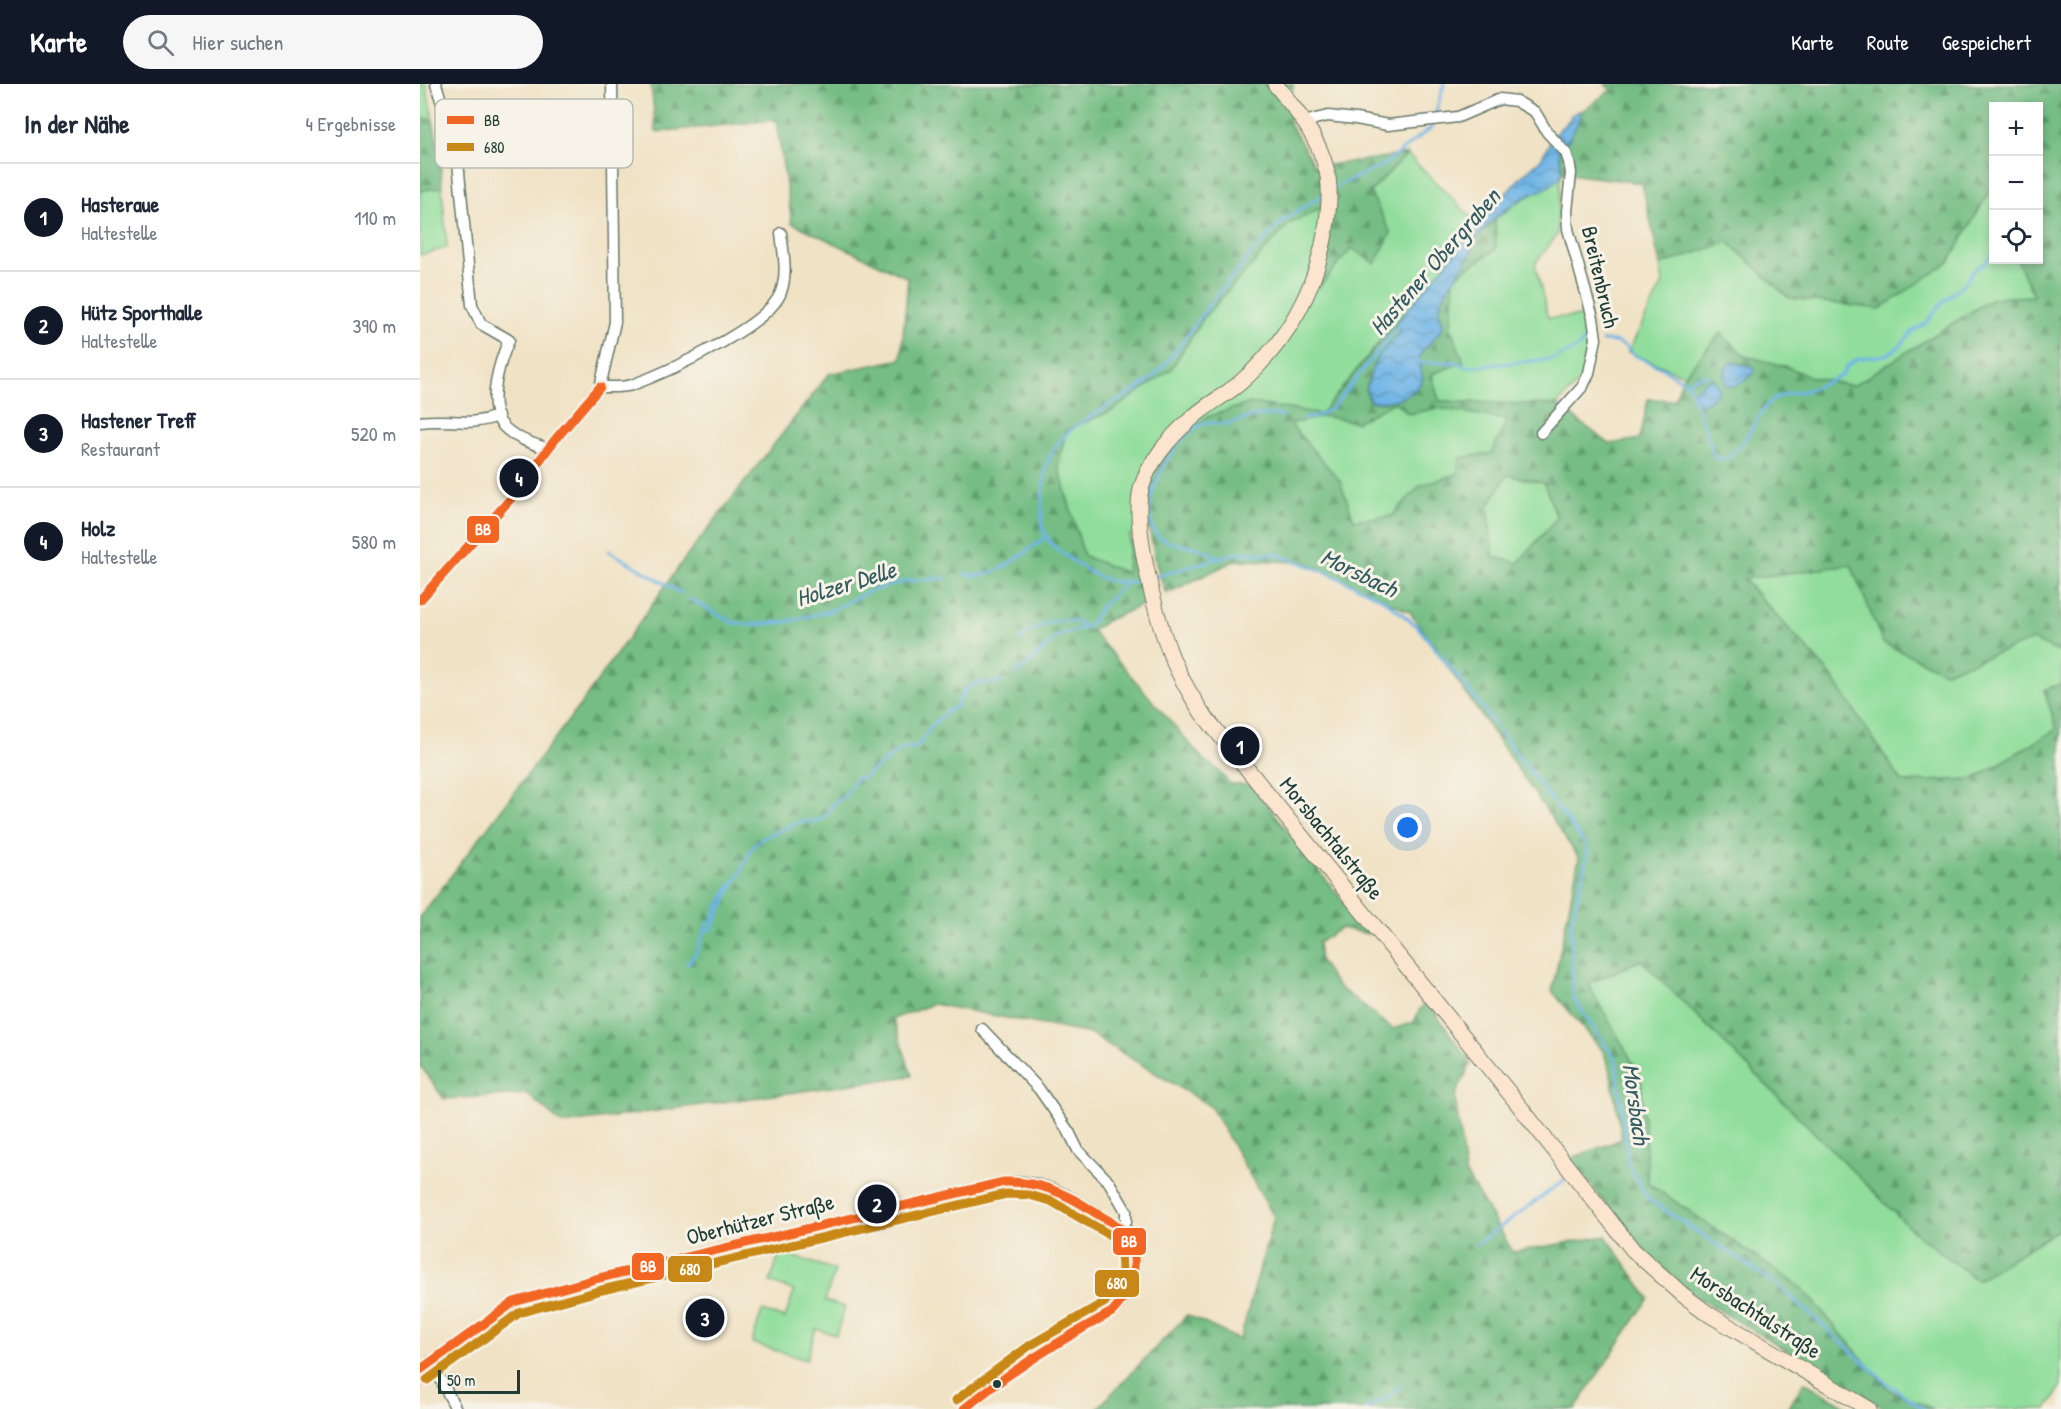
<!DOCTYPE html>
<html lang="de">
<head>
<meta charset="utf-8">
<style>
  body { margin:0; font-family:"Patrick Hand",sans-serif; background:#f6f6f7; color:#1f2937 }
  .controls { position:absolute; right:18px; top:18px; display:grid; overflow:hidden; border-radius:0px; box-shadow:0 3px 9px #0003 }
  .controls button { width:54px; height:54px; display:grid; place-items:center; padding:0; border:0; border-bottom:2px solid #e0e1e3; background:#fff; color:#1f2937; font:30px sans-serif }
  .scale { position:absolute; left:18px; bottom:15px; width:82px; box-sizing:border-box; padding-left:6px; border:3px solid #1f3d34; border-top:0; font-size:16px; line-height:21px; white-space:nowrap; color:#1f3d34; -webkit-text-stroke:4px #f7f3e8; paint-order:stroke }
  .you { position:absolute; left:988px; top:744px; width:21px; height:21px; margin:-15px; border:4px solid #fff; border-radius:50%; background:#1a73e8; box-shadow:0 0 0 9px #1a73e833 }
  .badge { display:grid; place-items:center; width:39px; height:39px; border-radius:50%; background:#111827; color:#fff; font-size:20px; font-weight:700 }
  .pin { position:absolute; translate:-50% -50%; border:3px solid #fff; box-shadow:0 2px 6px #0006 }
  .list { margin:0; padding:0; list-style:none }
  h2 { display:flex; justify-content:space-between; align-items:center; height:78px; margin:0; padding:0 24px; font-size:26px }
  h2 small { font-size:20px; font-weight:400; color:#747a83 }
  .list li { display:grid; grid-template-columns:39px 1fr auto; gap:18px; align-items:center; box-sizing:border-box; height:108px; padding:0 24px; border-top:2px solid #e0e1e3 }
  .list b { display:block; font-size:22px; white-space:nowrap }
  .list p { margin:0; font-size:20px; white-space:nowrap; color:#747a83 }
  .list em { font-size:20px; font-style:normal; color:#747a83 }
  .icon { flex:none; width:33px; height:33px; fill:none; stroke:currentColor; stroke-width:2; stroke-linecap:round; stroke-linejoin:round }
  .map { position:relative; flex:none; width:1641px; height:1325px; overflow:hidden }
  header { display:flex; align-items:center; gap:36px; box-sizing:border-box; height:84px; padding:0 30px; background:#111827; color:#fff }
  header strong { font-size:28px }
  nav { display:flex; gap:33px; margin-inline-start:auto; font-size:21px }
  .search { width:420px; height:54px; background:#f6f6f7; display:flex; align-items:center; gap:15px; box-sizing:border-box; padding:0 21px; border-radius:33px; color:#747a83; font-size:22px }
  main { display:flex }
  aside { flex:1; background:#fff }
  .map>svg:first-child { display:block }
  .green { fill:#91de9c; stroke:#588e68; stroke-width:1.5 }
  .forest { fill:url(#forest-firs); stroke:#4a7d5c; stroke-width:1.5; fill-rule:evenodd }
  .water { fill:url(#water-waves); stroke:#47798d; stroke-width:1.5 }
  .lines { fill:none; stroke-linecap:round; stroke-linejoin:round }
  .stream { stroke:#6fb5e6; stroke-width:3 }
  .minor-casing { stroke:#687767; stroke-width:13 }
  .secondary-casing { stroke:#687767; stroke-width:17 }
  .minor { stroke:#fff; stroke-width:10 }
  .secondary { stroke:#fce5cf; stroke-width:15 }
  .bus-1-casing { stroke:#f7f3e8; stroke-width:14 }
  .bus-2-casing { stroke:#f7f3e8; stroke-width:14 }
  .bus-1 { stroke:#f26522; stroke-width:9 }
  .bus-2 { stroke:#c88817; stroke-width:9 }
  .bus-dot { fill:#1f3d34; stroke:#f7f3e8; stroke-width:2 }
  .labels { text-anchor:middle; stroke-width:6; stroke-linejoin:round; paint-order:stroke }
  .street-label { font-size:22px; fill:#1f3d34; stroke:#f7f3e8 }
  .water-label { font-size:24px; font-style:italic; fill:#335b60; stroke:#f7f3e8 }
  .key { fill:#f7f3e8; stroke:#b6bcb2; stroke-width:1.5 }
  .key-label { font-size:16px; fill:#1f3d34 }
  .line-badge { stroke:#f7f3e8; stroke-width:2 }
  .badge-label { font-size:16px; text-anchor:middle; font-weight:bold; fill:#fff }
</style>
</head>
<body>
<header>
<strong>Karte</strong>
<div class="search"><svg class="icon" aria-label="search" viewBox="0 0 24 24"><circle cx="10" cy="10" r="6"/><path d="M15 15l6 6"/></svg>Hier suchen</div>
<nav><a>Karte</a><a>Route</a><a>Gespeichert</a></nav>
</header>
<main>
<aside>
<h2>In der Nähe<small>4 Ergebnisse</small></h2>
<ul class="list">
<li><span class="badge">1</span><div><b>Hasteraue</b><p>Haltestelle</p></div><em>110 m</em></li>
<li><span class="badge">2</span><div><b>Hütz Sporthalle</b><p>Haltestelle</p></div><em>390 m</em></li>
<li><span class="badge">3</span><div><b>Hastener Treff</b><p>Restaurant</p></div><em>520 m</em></li>
<li><span class="badge">4</span><div><b>Holz</b><p>Haltestelle</p></div><em>580 m</em></li>
</ul>
</aside>
<div class="map">
<svg width="1641" height="1325" viewBox="0 0 1641 1325">
  <defs>
    <pattern id="forest-firs" width="22" height="20" patternUnits="userSpaceOnUse" patternTransform="scale(1.5)"><rect width="22" height="20" fill="#74bd84"/><path d="M5 1l3.5 6h-7zM16 11l3.5 6h-7z" fill="#5f9b6d"/></pattern>
    <pattern id="water-waves" width="16" height="10" patternUnits="userSpaceOnUse" patternTransform="scale(1.5)"><rect width="16" height="10" fill="#6fb5e6"/><path d="M0 5q4-4 8 0t8 0" fill="none" stroke="#5b94bb"/></pattern>
  </defs>
  <rect width="100%" height="100%" fill="#f7f3e8"/>
  <filter id="ink" filterUnits="userSpaceOnUse"><feTurbulence type="fractalNoise" baseFrequency=".0167" numOctaves="2"/><feDisplacementMap in="SourceGraphic" scale="12" xChannelSelector="R" yChannelSelector="G"/><feConvolveMatrix kernelMatrix="1 2 1 2 8 2 1 2 1" color-interpolation-filters="sRGB"/></filter>
  <filter id="wash" filterUnits="userSpaceOnUse"><feTurbulence type="fractalNoise" baseFrequency=".008" numOctaves="4" result="noise"/><feDisplacementMap in="SourceGraphic" scale="24" xChannelSelector="R" yChannelSelector="G"/><feGaussianBlur stdDeviation="1.35" result="paint"/><feColorMatrix in="noise" values="0 0 0 0 0 0 0 0 0 0 0 0 0 0 0 0 0 1.4 0 .05"/><feComposite in="paint" operator="in"/></filter>
  <g filter="url(#wash)">
    <rect width="100%" height="100%" fill="#f0e2c5"/>
    <!-- green -->
    <path class="green" d="M0 0H6L13 36 0 33Z
      M987 70 1058 140H1055L1002 211 981 231 901 330 831 319 730 407 729 444 710 451 707 490 664 472 638 382 646 346 693 326 751 285 784 233 869 140 912 118 899 202 932 163 955 179 970 149 950 108Z
      M1141 89 1137 151 1115 180 1128 234 1165 232 1171 256 1163 294 1137 321 1019 317 1011 290 1043 278 1031 245 1034 193 1076 165 1075 135 1106 113 1134 98Z
      M1573 101 1574 176H1597L1615 212 1573 214 1433 302 1391 293 1365 282 1325 272 1301 249 1264 291 1208 268 1243 199 1240 181 1308 158 1369 214 1529 178Z
      M22 103 27 164 0 171V107Z
      M975 318 988 330 1018 324 1087 335 1072 369 1041 374 1037 390 1000 402 972 432 934 436 919 397 869 340 904 332 936 338Z
      M1087 391 1124 399 1137 434 1098 479 1073 473 1068 422Z
      M1431 481 1463 559 1525 588 1613 556 1641 569V600L1624 606 1637 645 1554 695 1482 698 1410 590 1323 494Z
      M1221 876 1494 1148 1557 1196 1641 1144V1303L1627 1325H1513L1469 1306 1383 1205 1228 1099 1221 993 1167 900Z
      M360 1168 415 1186 405 1217 425 1223 416 1251 396 1245 386 1276 332 1259 342 1227 365 1234 374 1207 350 1198Z"/>
    <!-- forest -->
    <path class="forest" d="M231 0H873L869 38 895 83 987 70 950 108 971 149 955 180 932 164 899 203 912 119 869 140 784 233 751 285 693 326 646 346 638 382 664 472 707 489 710 451 717 472 727 519 688 536 672 547 783 675 798 686 810 700 831 701 949 850 921 844 898 859 900 877 916 901 973 945 994 938 1000 925 1007 918 1051 979 1035 1012 1045 1089 1093 1168 1186 1152 1229 1214 1155 1325H677L767 1231 820 1256 854 1133 790 1022 671 950 513 920 473 935 492 992 142 1040 107 1010 24 1015 0 981V833L166 613 263 477 409 290 481 275 488 194 372 139 356 36 236 48Z
      M1185 0H1641V569L1613 556 1525 588 1463 559 1431 481 1323 495 1410 590 1482 698 1554 695 1637 645 1624 606 1641 600V1144L1557 1196 1494 1148 1221 876 1168 900 1221 993 1228 1099 1383 1205 1469 1306 1513 1325H1465L1275 1212 1233 1177 1149 1075 1202 1055 1190 985 1183 967 1132 907 1159 774 990 528 884 478 816 476 746 510 736 480 729 444V407L745 372 786 333 831 319 901 330 975 240 980 245V248L956 276 946 306 949 316C961 322 982 314 993 308L1001 283 998 276 1002 268 1023 244C1023 237 1019 231 1019 226 1022 201 1053 178 1053 159L1075 135 1076 165 1034 193 1031 245 1044 278 1012 290 1019 317 1137 321 1190 360 1220 355 1228 315 1254 316 1264 291 1301 249 1325 272 1365 282 1391 293 1433 302 1573 214 1614 212 1597 176H1618V82L1621 77 1618 76V22H1574L1573 101 1529 178 1460 225 1369 214 1308 158 1240 181 1222 99 1141 89 1139 68 1159 29 1191 6ZM1304 290 1333 291 1306 301ZM975 318 988 330 1018 324 1087 336 1072 369 1041 374 1037 390 1000 402 972 432 934 436 920 397 870 340 904 332 936 338ZM1087 391 1124 399 1137 434 1098 479 1073 473 1068 422Z
      M0 33 13 36 20 72 22 103 0 107Z
      M1384 1298 1431 1325H1368Z"/>
    <!-- water -->
    <path class="water" d="M1159 27 1161 32 1149 55 1139 68C1140 75 1144 84 1141 91 1136 102 1116 108 1106 113 1086 124 1066 141 1053 159 1055 173 1022 204 1019 225 1019 231 1023 237 1023 244L1002 268 998 276 1003 294C996 313 969 320 950 317L946 306 953 282 959 271 980 248V245L975 240 1029 176 1056 139 1058 140 1101 93 1121 75 1134 51 1150 35 1151 31Z
      M1312 278 1333 283 1334 286 1333 291 1314 303 1306 301C1303 293 1304 282 1312 278Z
      M1293 294 1299 304 1298 310 1281 321 1273 313V307L1289 295Z"/>
    <g class="lines">
      <!-- stream -->
      <path class="stream" d="M1015 31 1024 0
        M913 104 962 82 1012 43 1013 38
        M1182 257 1196 258 1205 262 1214 271 1246 286 1269 301 1294 371 1298 376C1322 374 1334 334 1349 319 1361 308 1374 310 1388 306 1400 302 1411 296 1422 291L1427 282 1437 275 1466 271 1480 262 1492 248 1505 240 1524 217 1546 198 1552 188 1566 178 1574 168
        M998 276 999 279 1033 278 1048 283 1134 275 1156 265 1166 255
        M1266 298 1276 293 1288 291
        M883 335C896 334 907 329 916 320L979 240
        M189 467 261 509
        M800 473C791 470 783 465 774 463 762 460 750 461 739 453 710 428 753 353 782 340 789 337 797 340 805 340 817 339 828 333 840 331 848 330 855 331 863 332
        M545 490C575 498 605 468 627 452
        M734 493 817 469 856 470 908 489 963 515 997 542 1054 613 1162 756 1168 768 1151 841 1153 914 1196 976 1208 1079 1228 1115 1358 1201 1468 1300 1504 1325
        M725 495C688 504 675 492 646 472 637 466 626 456 623 445 620 431 623 390 628 377 641 339 696 322 726 299 754 276 772 242 795 214 814 190 836 164 858 142 870 130 888 121 903 111
        M270 515 311 538 329 541 365 538 410 527 452 506 486 497 527 494
        M599 557C603 554 605 550 610 547 625 540 643 531 661 540L662 543
        M596 590 608 581 637 552 667 543 671 539 680 524 705 500
        M285 846H291L293 843 315 797
        M267 880 275 871 287 841 293 836 297 824 307 806 318 794 330 767 335 760 341 755 382 737 393 738 403 735 413 720 426 711 437 693 443 694 481 665 496 663 499 661C505 648 515 638 525 629 529 626 534 625 537 621 543 613 543 603 555 600 564 597 574 601 583 597
        M1056 1161 1147 1094
        M945 1325 971 1311 980 1302"/>
    </g>
  </g>
  <g filter="url(#ink)">
    <g class="lines">
      <!-- minor casing -->
      <g class="minor-casing">
        <path id="minor" d="M16 0 37 68 52 221 61 240 89 256C80 277 67 316 80 338 90 353 113 360 129 365
          M884 39 895 35 908 32 936 35 968 41 1038 33 1080 15 1096 17 1115 28 1127 48 1146 69 1149 78 1151 89 1147 127 1148 145 1173 234 1176 255 1169 289 1163 302 1121 349
          M180 303C190 303 202 304 212 301 247 288 349 242 361 208 368 189 363 167 361 149
          M0 338C30 334 49 343 78 332
          M0 516 93 412 134 357 180 303 195 238 192 0
          M562 945 619 1005 649 1048 658 1066 689 1098 706 1127V1138L701 1145
          M11 1277 36 1325
          M0 1286 94 1218 179 1194 584 1098C621 1094 651 1112 682 1133 688 1137 696 1140 701 1145 726 1168 713 1209 692 1228 640 1255 589 1287 544 1325"/>
      </g>
      <!-- secondary casing -->
      <g class="secondary-casing">
        <path id="secondary" d="M855 0C875 25 898 52 906 84 911 101 909 121 907 138 898 202 869 256 821 298 805 312 785 321 770 336 750 353 728 379 721 405 712 443 736 532 750 569 758 590 770 610 782 629L1090 1010 1213 1166 1263 1211 1290 1231 1449 1325"/>
      </g>
      <!-- minor -->
      <use href="#minor" class="minor"/>
      <!-- secondary -->
      <use href="#secondary" class="secondary"/>
      <!-- bus-1 casing -->
      <g class="bus-1-casing">
        <path id="bus-1" d="M0 516 93 412 134 357 180 303
          M0 1286 94 1218 179 1194 584 1098C618 1097 646 1109 674 1128 683 1134 694 1138 701 1145 725 1170 713 1206 692 1228 640 1256 590 1287 544 1325"/>
      </g>
      <!-- bus-2 casing -->
      <g class="bus-2-casing">
        <path id="bus-2" d="M7 1296 99 1229 182 1206 586 1110 609 1111 631 1117 690 1151 698 1161 701 1168 702 1186 695 1204 685 1218 609 1262 536 1316"/>
      </g>
      <!-- bus-1 -->
      <use href="#bus-1" class="bus-1"/>
      <!-- bus-2 -->
      <use href="#bus-2" class="bus-2"/>
    </g>
  </g>
  <!-- markers -->
  <circle class="bus-dot" cx="577" cy="1300" r="5"/>
  <g class="labels">
    <!-- street labels -->
    <g class="street-label">
      <text transform="translate(1181 193) rotate(77)" y="8">Breitenbruch</text>
      <text transform="translate(912 754) rotate(51)" y="8">Morsbachtalstraße</text>
      <text transform="translate(340 1135) rotate(-14)" y="8">Oberhützer Straße</text>
      <text transform="translate(1336 1228) rotate(33)" y="8">Morsbachtalstraße</text>
    </g>
    <!-- water labels -->
    <g class="water-label">
      <text transform="translate(1015 178) rotate(-49)" y="8">Hastener Obergraben</text>
      <text transform="translate(939 489) rotate(26)" y="8">Morsbach</text>
      <text transform="translate(426 500) rotate(-17)" y="8">Holzer Delle</text>
      <text transform="translate(1216 1020) rotate(82)" y="8">Morsbach</text>
    </g>
  </g>
  <!-- legend -->
  <rect x="15" y="15" width="198" height="69" rx="9" class="key"/>
  <rect x="27" y="32" width="27" height="8" fill="#f26522"/>
  <rect x="27" y="59" width="27" height="8" fill="#c88817"/>
  <g class="key-label">
    <text x="64" y="42">BB</text>
    <text x="64" y="69">680</text>
  </g>
  <g class="line-badge">
    <rect x="46" y="431" width="34" height="29" rx="6" fill="#f26522"/>
    <rect x="692" y="1143" width="35" height="29" rx="6" fill="#f26522"/>
    <rect x="211" y="1168" width="34" height="29" rx="6" fill="#f26522"/>
    <rect x="247" y="1171" width="46" height="28" rx="6" fill="#c88817"/>
    <rect x="674" y="1185" width="46" height="29" rx="6" fill="#c88817"/>
  </g>
  <g class="badge-label">
    <text x="63" y="451">BB</text>
    <text x="709" y="1163">BB</text>
    <text x="228" y="1188">BB</text>
    <text x="270" y="1191">680</text>
    <text x="697" y="1205">680</text>
  </g>
</svg>
<div class="controls">
<button>+</button>
<button>−</button>
<button><svg class="icon" aria-label="locate" viewBox="0 0 24 24"><circle cx="12" cy="12" r="6"/><path d="M12 2v4M12 18v4M2 12h4M18 12h4"/></svg></button>
</div>
<div class="scale">50 m</div>
<div class="you"></div>
<div class="pin badge" style="left:820px;top:662px">1</div>
<div class="pin badge" style="left:457px;top:1120px">2</div>
<div class="pin badge" style="left:285px;top:1234px">3</div>
<div class="pin badge" style="left:99px;top:394px">4</div>
</div>
</main>
</body>
</html>
